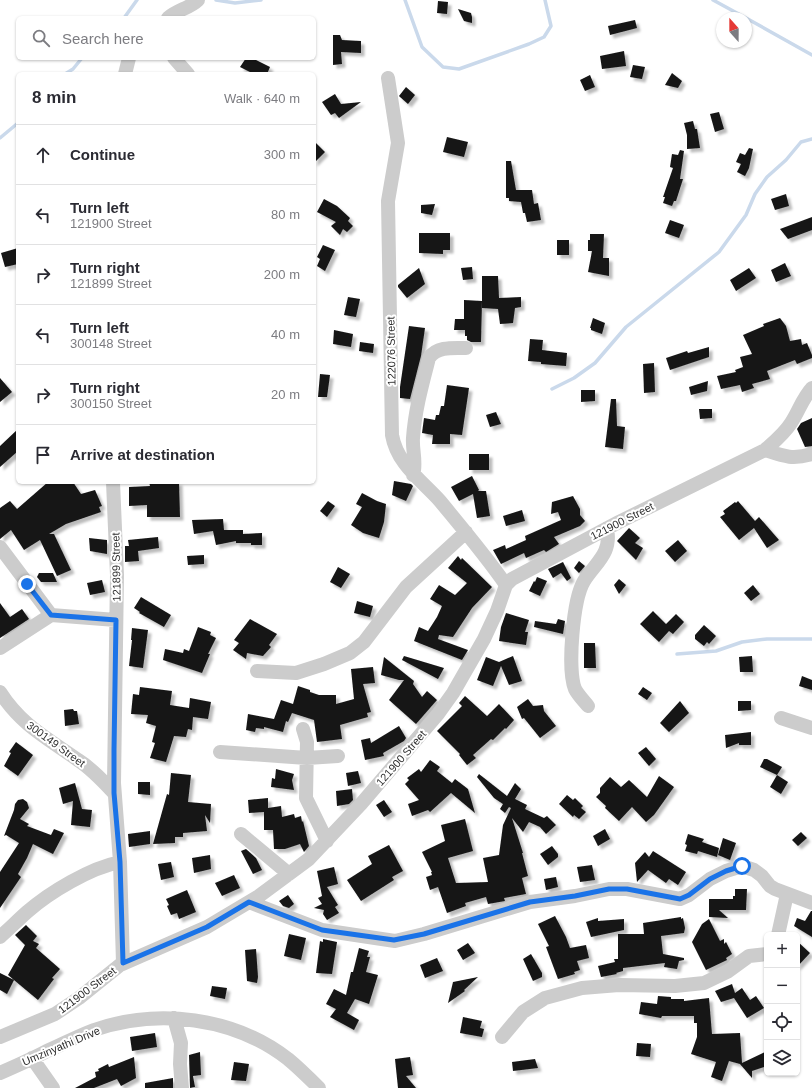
<!DOCTYPE html>
<html lang="en">
<head>
<meta charset="utf-8">
<style>
  body { margin:0; font-family:Helvetica,sans-serif; background:#f2f2f3; color:#2b2b33 }
  .controls { position:absolute; right:12px; bottom:12px; display:grid; overflow:hidden; border-radius:6px; box-shadow:0 1px 3px #0004 }
  .controls button { width:36px; height:36px; display:grid; place-items:center; padding:0; border:0; border-bottom:1px solid #e1e1e2; background:#fff; color:#2b2b33; font:20px sans-serif }
  .compass { position:absolute; left:716px; top:12px; width:36px; height:36px; border-radius:50%; background:#fff; box-shadow:0 1px 3px #0004; rotate:339deg }
  .stop { position:absolute; width:12px; height:12px; margin:-9px; border:3px solid #1a73e8; border-radius:50%; background:#fff }
  .stop.end { background:#1a73e8; border-color:#fff; box-shadow:0 1px 4px #0008 }
  .list { margin:0; padding:0; list-style:none }
  h2 { display:flex; justify-content:space-between; align-items:center; height:52px; margin:0; padding:0 16px; font-size:17px }
  h2 small { font-size:13px; font-weight:400; color:#7c7c81 }
  .list li { display:grid; grid-template-columns:26px 1fr auto; gap:12px; align-items:center; box-sizing:border-box; height:60px; padding:0 16px; border-top:1px solid #e1e1e2 }
  .list b { display:block; font-size:15px; white-space:nowrap }
  .list p { margin:0; font-size:13px; white-space:nowrap; color:#7c7c81 }
  .list em { font-size:13px; font-style:normal; color:#7c7c81 }
  .icon { flex:none; width:22px; height:22px; fill:none; stroke:currentColor; stroke-width:2; stroke-linecap:round; stroke-linejoin:round }
  .map { position:relative; flex:none; width:812px; height:1088px; overflow:hidden }
  .search { position:absolute; background:#fff; box-shadow:0 1px 3px #0004; left:16px; top:16px; width:300px; height:44px; display:flex; align-items:center; gap:10px; box-sizing:border-box; padding:0 14px; border-radius:6px; color:#7c7c81; font-size:15px }
  .panel { position:absolute; background:#fff; box-shadow:0 1px 3px #0004; left:16px; top:72px; width:300px; height:412px; border-radius:6px }
  .map>svg:first-child { display:block }
  .lines { fill:none; stroke-linecap:round; stroke-linejoin:round }
  .stream { stroke:#cad9eb; stroke-width:3.5 }
  .building { fill:#161616; filter:url(#shadow) }
  .minor { stroke:#ccc; stroke-width:14 }
  .route { stroke:#1a73e8; stroke-width:5 }
  .labels { text-anchor:middle; stroke-width:4; stroke-linejoin:round; paint-order:stroke }
  .street-label { font-size:11px; fill:#2f2f2f; stroke:#fff }
</style>
</head>
<body>
<div class="map">
<svg width="812" height="1088" viewBox="0 0 812 1088">
  <defs>
    <filter id="shadow"><feDropShadow dx="3.5" dy="3.5" stdDeviation="1" flood-color="#0004"/></filter>
  </defs>
  <rect width="100%" height="100%" fill="#fff"/>
  <g class="lines">
    <!-- stream -->
    <path class="stream" d="M216 0 235 3 261 0
      M405 0 422 47 443 67 459 69 529 44 544 37 551 26 545 0
      M713 0 746 18
      M124 18 137 0
      M746 18 812 55
      M65 74 73 69 82 58
      M0 138 18 123
      M552 389 574 378 595 363 626 327 719 252 746 215 755 194 767 177 786 160 801 142 812 139
      M677 654 716 651 742 642 767 639H812"/>
  </g>
  <!-- building -->
  <path class="building" d="M438 1 448 2 447 14 437 13Z
    M458 9 471 13 472 17V23L464 21Z
    M635 20 637 28 610 35 608 26Z
    M333 35H340L342 40 361 41V53L341 52 342 64 333 65Z
    M624 51 626 66 602 69 600 56Z
    M246 58H252L270 67 267 74H254L240 67Z
    M633 65 645 67 642 79 630 77Z
    M672 73 682 81 678 88 665 85Z
    M590 75 595 87 585 91 580 80Z
    M406 87 415 95 408 104 400 97 399 96Z
    M335 94 341 104 361 102 339 118 335 113 331 115 322 102Z
    M719 112 724 129 715 132 710 114Z
    M693 121 695 129H697L700 148 687 149V135L684 123Z
    M447 137 468 142 464 157 443 152Z
    M314 141 325 152 314 163Z
    M749 148 753 149 749 168 745 176 737 172 741 164 736 162 740 153 745 155Z
    M680 150 684 151 680 179H683L676 201H674L672 206 663 203 665 197H663L673 168 670 167 672 154 678 155Z
    M506 161H511L516 190H532L534 204 538 203 541 220 527 222 525 213H523L521 202 509 201V198H506Z
    M786 194 789 206 775 210 771 199Z
    M324 199 337 206 350 218 348 221 353 226 347 232 343 229 340 235 331 226 336 222 317 212Z
    M435 204 432 215 421 213V205Z
    M812 217V230L788 239 780 229Z
    M670 220 684 225 679 238 665 233Z
    M419 233H450V250H443V254L419 253Z
    M590 234H604L603 258H609V276L588 272 592 251H588V240H590Z
    M557 240H569V255H557Z
    M323 245 335 250 325 271 317 266 320 259 317 257Z
    M18 248V264L5 267 1 253Z
    M785 263 791 276 776 282 771 270Z
    M472 267 473 279 463 280 461 268Z
    M419 268 425 284 407 298 398 287V285Z
    M749 268 756 278 736 291 730 280Z
    M482 276H498L499 298 521 297V307L515 308 513 323 500 324 498 309 482 308Z
    M348 297 360 299 356 317 344 315Z
    M464 300 482 301 481 342H471L467 340V336H465V330H454L455 319H464Z
    M593 318 605 323 602 334 591 330V328H590Z
    M780 318 786 326 790 341 801 339 802 345 807 343 812 355V358L797 364 795 360 767 371 770 379 752 384 754 388 742 392 740 385 721 389 717 376 736 372 735 370 743 367 740 357 752 354 743 335 764 326 763 324Z
    M409 326 425 328 421 356 410 399 400 398V387Z
    M334 330 353 334 351 347 333 344Z
    M530 339 543 340 542 350 567 353 566 366 541 364V362L528 361Z
    M360 342 374 344 373 353 359 351Z
    M709 347V357L670 370 666 358 687 351 688 353Z
    M654 363 655 392 644 393 643 364Z
    M320 374 330 375 327 397H318Z
    M0 378 12 392 0 402Z
    M708 381 707 391 691 395 689 387Z
    M447 385 469 388 462 435 450 434V444H432L433 435 422 433 424 418 435 420 436 415H439L441 406H444Z
    M581 390H595V401L581 402Z
    M611 399H616L617 426 625 427 623 449 605 447Z
    M699 409H712V418L700 419Z
    M496 412 501 424 490 427 486 415Z
    M812 418V446L805 447 797 429 801 423Z
    M18 429V451L0 467V446Z
    M469 454H489V470H469Z
    M472 476 479 490 478 491H486L490 516 477 518 473 494 459 501 451 487Z
    M394 481 411 484 413 486 406 501 392 495Z
    M48 482H73L81 494 95 490 102 506 99 507 101 512 66 524 49 534H54L71 570 57 576 40 540 24 550 11 530 0 539V508L10 501 17 509Z
    M149 482H179L180 517H147V505L129 506V487L150 486Z
    M362 493 377 501 386 504 384 522 379 538 363 533 351 525 362 507 356 504Z
    M573 496 580 509V515L585 521 580 526 554 537 559 544 546 552 544 550 526 558 524 553 501 564 493 550 505 545 506 549 526 540 525 536 561 520 558 512 551 514 552 502Z
    M328 501 335 506 327 517 320 511Z
    M738 501 755 521 759 517 779 540 767 548 754 528 739 540 720 517 725 514 723 511 735 502 736 503Z
    M522 510 525 521 506 526 503 516Z
    M223 519 224 530H243V534L262 533V545H251V543H236V541L216 545 213 531 194 534 192 520Z
    M629 528 640 538 635 543 643 548 636 560 617 541Z
    M158 537 159 548 138 551 139 561 125 562V546H129L128 540Z
    M89 538 107 540V554L90 551Z
    M678 540 687 551 675 562 665 551Z
    M204 555V564L188 565 187 556Z
    M458 556 461 560 462 558 492 587 472 608 453 637 439 635 438 639 468 650 462 660 414 641 419 627 428 631 437 617 442 606 430 599 439 585 455 595 467 583 448 568Z
    M579 561 585 566 579 573 574 568Z
    M563 562 571 578 567 581 561 573 553 578 548 569Z
    M338 567 350 574 341 588 330 582Z
    M39 573H53L57 582H41L37 577Z
    M537 577 547 581 540 596 529 591 534 581 535 582Z
    M619 579 626 585 619 594 614 585Z
    M102 580 105 592 90 595 87 583Z
    M753 585 760 594 751 601 744 593Z
    M141 597 171 615 164 627 139 613 140 612 134 608Z
    M357 601 373 606 370 617 354 613Z
    M0 603 10 617 22 609 29 619 0 638Z
    M653 611 666 624 676 614 684 622 673 634 669 631 659 642 640 624Z
    M506 613 529 620 525 632H528L526 645 499 641 501 627Z
    M250 619 277 634 269 645 271 647 263 656 247 653 246 659 233 650 239 643 234 640Z
    M558 619 565 621 563 634 534 627 535 621 556 624Z
    M704 625 716 636 709 644 707 642 704 646 695 639V635Z
    M198 627 211 632 210 635 216 638 208 654H210L202 673 163 660 165 649 183 653 184 649 189 651Z
    M132 628 148 630 143 668 129 666 132 640H131Z
    M584 643H595L596 668H584Z
    M404 656 444 668 438 679 402 660Z
    M513 656 522 681 509 685 501 666 493 686 477 680 486 657 499 662Z
    M752 656 753 672H740L739 657Z
    M384 657 414 681 413 684 422 697 427 691 437 700 416 724 389 700 404 680H399L381 675Z
    M373 667 375 683 363 684 371 712 367 713 368 717 340 725 342 739 317 742 314 720 292 713 288 722 286 721 283 732 264 727V729L256 728 255 732 246 730 248 714 274 719 281 700 293 704 298 686 310 690V692L319 695H336V704L354 699 351 669Z
    M802 676 812 680V690L799 686Z
    M140 687 172 691 170 705 189 708 190 698 211 702 208 719 193 717 192 730 188 729 186 737 174 736 166 762 150 758 155 743 152 742 156 726 146 723 148 715 131 714 133 694 139 695Z
    M643 687 652 693 647 700 638 694Z
    M465 696 487 716 499 704 514 720 506 729 505 728 493 740 491 739 473 755 476 758 467 765 459 755 460 754 437 731 462 706 459 703Z
    M528 699 533 706 543 705 544 711 556 726 540 738 524 718 522 719 517 707Z
    M680 701 689 713 669 732 660 723Z
    M738 701H751V710L738 711Z
    M73 709 74 711H77L79 724 65 726 64 710Z
    M399 726 406 738 404 741 383 753 384 756 365 760 361 740 370 738 371 743Z
    M751 732V745H739V743L726 748 725 735Z
    M16 742 33 755 18 776 4 766 11 753 9 752Z
    M646 747 656 759 649 766 638 753Z
    M764 759H767L782 767 777 775 760 767Z
    M430 760 440 767 437 771 452 783 455 779 468 789 475 813 451 793 430 812 428 810 412 816 408 804 419 800 405 784 409 780 407 778 419 769 421 772Z
    M276 769 294 774 292 780 294 790 271 787 272 778 275 779Z
    M358 771 361 783 348 786 346 773Z
    M171 773 191 775 188 802 211 804 210 823 205 815 207 831 183 833V837H175V843L153 844 167 794 169 795Z
    M479 774 507 796 515 783 521 789 515 799 527 805 525 809 544 818 547 816 556 825 546 834 540 827 529 822 523 832 512 818 523 853H522L528 876 522 878 526 894 504 898 505 901 488 904 486 897 465 903 466 906 447 913 438 887 430 890 426 877 432 875 431 872H432L422 852 445 841 441 825 465 819 473 851 448 858 456 883 488 882 483 858 499 855 503 825 511 808 509 807 505 813 500 809 503 804 494 798 477 777Z
    M777 775 788 782 781 794 770 787Z
    M659 776 674 787 654 815 646 822 632 807 619 821 605 808 606 806 596 797 600 793V788L610 777 621 787 629 780 647 797Z
    M138 782H150V795L138 794Z
    M75 783 82 809 92 810 90 827 71 825 73 801 63 804 59 788Z
    M352 789 353 800 349 804 337 806 336 791Z
    M567 795 573 800 575 798 583 806 581 808 586 812 579 819 574 815 573 817 559 804Z
    M268 798V808L281 806 282 817 294 814 295 818 301 816 302 822 303 821 309 846 304 852 300 844 285 849H274L273 830H264V812L249 813 248 800Z
    M23 799 27 802 29 808 20 819 29 824 27 826 51 835 54 829 64 833 53 854 33 844 27 858 18 874 21 877 0 908V872L19 843 6 835 4 836 14 810 15 804 18 800Z
    M384 800 392 812 384 817 376 805Z
    M605 829 610 839 598 846 593 836Z
    M150 831V844L129 847 128 834Z
    M801 832 807 838 798 846 792 840Z
    M688 834 704 839 702 842 719 848 717 857 698 851 697 854 685 851 687 845 685 844Z
    M723 838 736 843 730 860 718 855Z
    M389 845 403 871 392 877 394 880 361 901 347 880 372 864 368 856Z
    M552 846 558 854V857L548 865 540 854Z
    M246 849 256 858 262 870 253 874 241 851Z
    M653 851 686 872 678 885 669 879 666 883 648 870 637 882 635 863 645 852 649 857Z
    M210 855 211 869 194 873 192 858Z
    M171 862 174 877 161 880 158 864Z
    M592 865 595 880 580 882 577 867Z
    M334 867 338 884 327 887 338 905 335 907 339 913 327 920 323 914 324 910 314 908 322 904 318 898 322 896 317 871Z
    M234 875 240 888 222 896 215 883Z
    M556 877 558 887 546 890 544 879Z
    M735 889H747L746 910H719L728 918 709 917V899H733V896H735Z
    M187 890 196 912 179 919 177 913 171 915 167 906 169 905 166 899Z
    M288 895 294 904 289 908 283 906 279 901Z
    M811 911H812V937L794 926 797 918 805 921Z
    M555 916 566 937 570 948 586 945 589 958 577 961 580 970 574 972 575 974 558 979 546 947 549 946 538 924Z
    M681 917V919L683 918 685 928 684 933 661 936 663 954 684 958V960L679 961 677 969 664 967 665 963 623 968V971L616 973 617 974 601 977 598 966 615 962 614 959H618V934H644L643 923Z
    M598 918V921L624 919V930L591 937 586 922Z
    M709 919 720 941 724 939V944L726 942 732 954 726 958 727 960 706 970 692 942 702 924Z
    M26 925 37 936 33 941 39 944 36 948 60 969 52 978 54 979 38 1000 8 975 25 945 15 935Z
    M289 934 306 938 301 960 284 956Z
    M323 939 337 942 332 974 316 973 320 941 323 942Z
    M797 941 810 953 797 967Z
    M468 943 475 953 463 960 457 950Z
    M359 948 369 951 367 957H370L366 972 378 975 369 1004 355 999 347 1013 359 1020 354 1030 330 1017 336 1009 326 1004 334 989 346 995 351 972H353Z
    M256 949 258 977 257 983 247 981 245 950Z
    M531 954 542 973V977L533 981 523 959Z
    M437 958 443 971 425 978 420 965Z
    M0 973 14 980 7 994 0 990Z
    M478 977 464 990 465 991 448 1003 453 982Z
    M732 984 735 993 742 988 750 1000 756 996 764 1008 747 1018 734 998 721 1002 715 991Z
    M212 986 227 988 225 999 210 996Z
    M658 996 671 997V999H684V1001L709 998 712 1034 740 1033 742 1063 767 1051V1065L764 1067 752 1071V1078L740 1064 729 1061 722 1081 711 1077 716 1062 691 1054 697 1037V1023H694V1016H662L661 1018 639 1014 641 1002 657 1004Z
    M463 1017 482 1021 480 1028 484 1029 482 1037 460 1033Z
    M155 1033 157 1047 132 1051 130 1037Z
    M637 1043 651 1044 650 1057 636 1056Z
    M200 1052 201 1075 193 1076 195 1087 190 1088 189 1055Z
    M134 1057 136 1078 121 1086 117 1079 94 1088H75L96 1077 95 1072 99 1071 98 1069 108 1064 109 1067Z
    M410 1057 413 1075 406 1076 416 1088H398L395 1059Z
    M535 1059 538 1068 513 1071 512 1062Z
    M234 1062 249 1064 246 1081 231 1080Z
    M173 1078V1088H145V1083Z"/>
  <g class="lines">
    <!-- minor -->
    <path class="minor" d="M168 18C177 10 190 8 198 0
      M174 58 188 74
      M125 74 129 58
      M388 78 398 143 388 201 392 435C397 464 421 480 440 501 463 529 486 556 506 585
      M765 450C783 456 792 460 812 454
      M413 475C417 463 412 450 413 438 415 410 422 385 429 358 437 346 454 348 466 348
      M113 482 117 575 114 783 120 862 123 963
      M0 547 51 615
      M0 648 51 615 116 620
      M257 671 296 673 324 664 350 653 364 642 406 587 466 532
      M0 692C21 725 47 738 78 760 92 769 103 781 114 793
      M588 706C584 701 578 695 575 689 567 670 573 599 584 581 596 562 612 554 607 528
      M781 718 812 728
      M303 729 307 742 306 798 327 841
      M220 752 307 758 338 756
      M241 834 289 874
      M249 902 322 930 395 941 424 934 530 902 575 896 609 889H627L680 899 689 895 710 879 726 871 742 866 754 870 762 876 770 886 775 889 812 903
      M778 935 787 894
      M0 937C9 929 18 920 27 912 50 892 90 868 120 862
      M174 1018 181 1043 180 1064 182 1088
      M0 1037 55 1014 79 998 120 965 207 927 259 896 309 859 361 804 438 714 453 693 484 639 497 611 506 585 512 579 619 522 765 450C774 442 784 434 791 423 799 411 802 399 812 388
      M502 1037 523 1012 545 998 582 988 619 985 675 986 704 983 727 972 749 956 767 954
      M32 1058 53 1088
      M0 1073C16 1066 32 1059 47 1051 63 1044 78 1036 94 1030 158 1008 234 1017 288 1059 299 1068 309 1078 319 1088"/>
  </g>
  <g class="lines">
    <!-- route -->
    <path class="route" d="M27 584 51 615 116 620 114 750V793L120 862 123 963 207 927 249 902 322 930 394 940 424 934 530 902 575 896 609 889H627L680 899 689 895 710 879 726 871 742 866"/>
  </g>
  <g class="labels">
    <!-- street labels -->
    <g class="street-label">
      <text transform="translate(391 351) rotate(-91)" y="4">122076 Street</text>
      <text transform="translate(622 521) rotate(-27)" y="4">121900 Street</text>
      <text transform="translate(116 567) rotate(-91)" y="4">121899 Street</text>
      <text transform="translate(56 744) rotate(36)" y="4">300149 Street</text>
      <text transform="translate(401 758) rotate(-49)" y="4">121900 Street</text>
      <text transform="translate(87 990) rotate(-37)" y="4">121900 Street</text>
      <text transform="translate(61 1046) rotate(-23)" y="4">Umzinyathi Drive</text>
    </g>
  </g>
</svg>
<div class="controls">
<button>+</button>
<button>−</button>
<button><svg class="icon" aria-label="locate" viewBox="0 0 24 24"><circle cx="12" cy="12" r="6"/><path d="M12 2v4M12 18v4M2 12h4M18 12h4"/></svg></button>
<button><svg class="icon" aria-label="layers" viewBox="0 0 24 24"><path d="M12 4l9 5-9 5-9-5zM3 14l9 5 9-5"/></svg></button>
</div>
<svg class="compass" viewBox="-18 -18 36 36"><path d="M0-13l5 13h-10z" fill="#e53935"/><path d="M0 13l5-13h-10z" fill="#7c7c81"/></svg>
<div class="stop" style="left:742px;top:866px"></div>
<div class="stop end" style="left:27px;top:584px"></div>
<div class="search"><svg class="icon" aria-label="search" viewBox="0 0 24 24"><circle cx="10" cy="10" r="6"/><path d="M15 15l6 6"/></svg>Search here</div>
<section class="panel">
<h2>8 min<small>Walk · 640 m</small></h2>
<ul class="list">
<li><svg class="icon" aria-label="ahead" viewBox="0 0 24 24"><path d="M12 20V5M6 11l6-6 6 6"/></svg><div><b>Continue</b></div><em>300 m</em></li>
<li><svg class="icon" aria-label="left" viewBox="0 0 24 24"><path d="M17 20v-9H6M10 6l-5 5 5 5"/></svg><div><b>Turn left</b><p>121900 Street</p></div><em>80 m</em></li>
<li><svg class="icon" aria-label="right" viewBox="0 0 24 24"><path d="M7 20v-9h11M14 6l5 5-5 5"/></svg><div><b>Turn right</b><p>121899 Street</p></div><em>200 m</em></li>
<li><svg class="icon" aria-label="left" viewBox="0 0 24 24"><path d="M17 20v-9H6M10 6l-5 5 5 5"/></svg><div><b>Turn left</b><p>300148 Street</p></div><em>40 m</em></li>
<li><svg class="icon" aria-label="right" viewBox="0 0 24 24"><path d="M7 20v-9h11M14 6l5 5-5 5"/></svg><div><b>Turn right</b><p>300150 Street</p></div><em>20 m</em></li>
<li><svg class="icon" aria-label="arrive" viewBox="0 0 24 24"><path d="M6 21V4h12l-3 4 3 4H6"/></svg><div><b>Arrive at destination</b></div></li>
</ul>
</section>
</div>
</body>
</html>
